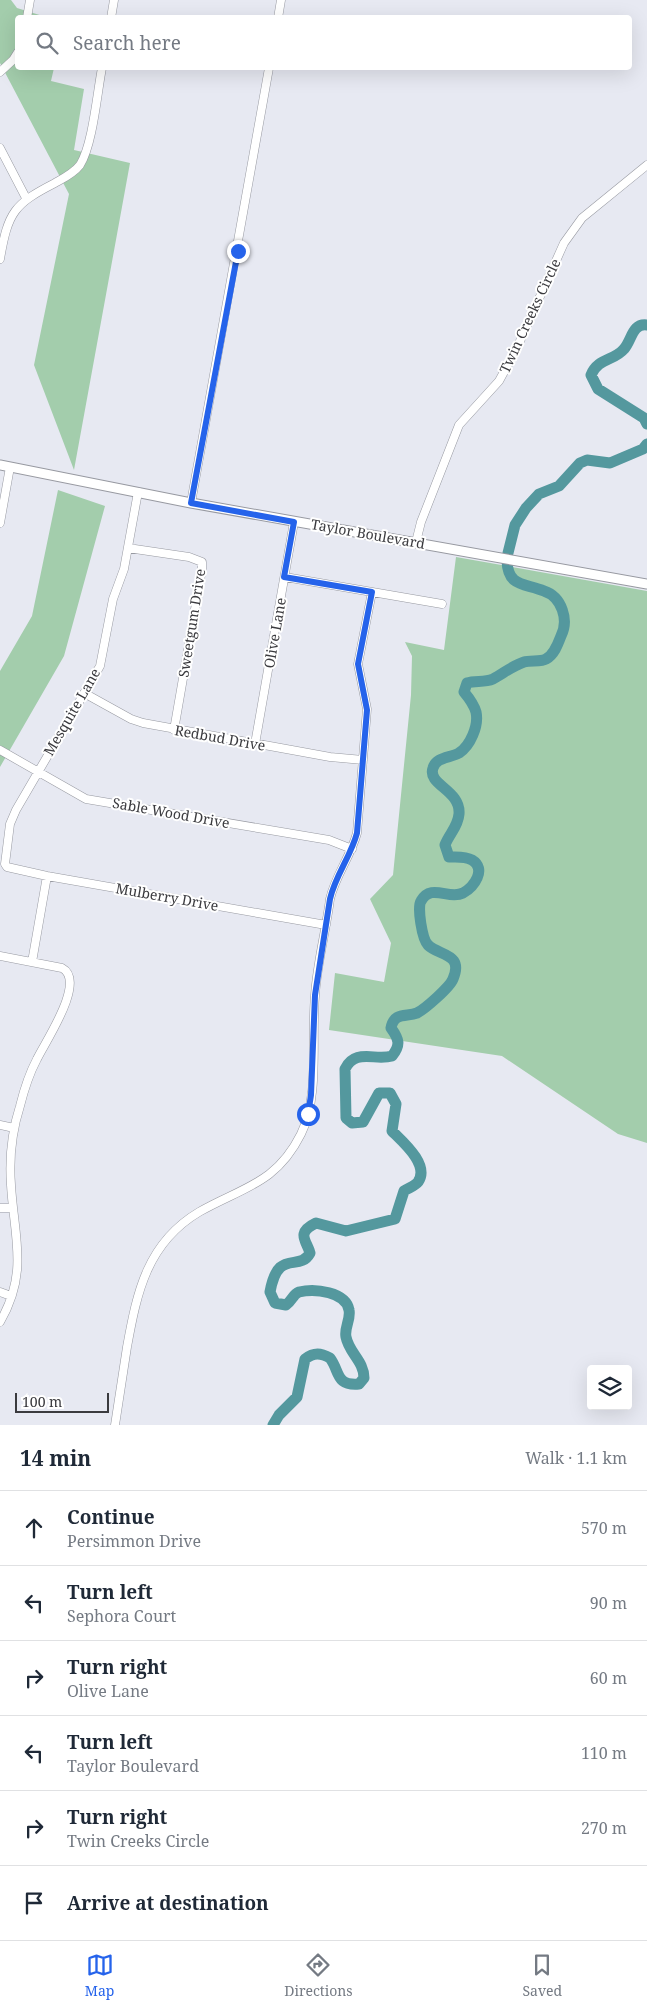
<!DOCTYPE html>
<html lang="en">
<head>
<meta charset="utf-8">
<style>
  body { margin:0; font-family:"Noto Serif",serif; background:#f2f2f3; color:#1f2937 }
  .controls { position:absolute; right:15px; bottom:15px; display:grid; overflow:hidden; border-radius:5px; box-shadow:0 5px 20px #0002 }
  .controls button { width:45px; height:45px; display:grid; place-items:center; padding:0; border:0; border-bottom:1px solid #e0e1e3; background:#fff; color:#1f2937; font:25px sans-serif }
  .scale { position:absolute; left:15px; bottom:12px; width:94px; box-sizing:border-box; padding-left:5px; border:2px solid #3a3a3e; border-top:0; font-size:14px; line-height:18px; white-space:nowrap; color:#3a3a3e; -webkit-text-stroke:4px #fff; paint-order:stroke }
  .stop { position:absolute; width:15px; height:15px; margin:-11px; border:4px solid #2563eb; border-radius:50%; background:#fff }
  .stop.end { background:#2563eb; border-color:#fff; box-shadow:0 1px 5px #0008 }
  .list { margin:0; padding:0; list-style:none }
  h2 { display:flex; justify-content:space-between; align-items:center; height:65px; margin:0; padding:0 20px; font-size:21px }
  h2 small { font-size:16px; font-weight:400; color:#747a83 }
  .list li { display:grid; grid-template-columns:32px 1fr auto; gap:15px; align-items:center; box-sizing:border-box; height:75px; padding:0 20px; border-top:1px solid #e0e1e3 }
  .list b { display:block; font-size:19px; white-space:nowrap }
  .list p { margin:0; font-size:16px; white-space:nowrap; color:#747a83 }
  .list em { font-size:16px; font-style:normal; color:#747a83 }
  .icon { flex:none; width:28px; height:28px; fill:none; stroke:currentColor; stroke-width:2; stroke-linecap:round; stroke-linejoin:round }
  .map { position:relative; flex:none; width:647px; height:1425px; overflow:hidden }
  .search { position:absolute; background:#fff; box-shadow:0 5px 20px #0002; left:15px; right:15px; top:15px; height:55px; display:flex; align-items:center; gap:12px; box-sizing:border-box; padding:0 18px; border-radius:5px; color:#747a83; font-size:19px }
  .sheet { height:515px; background:#fff }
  nav { display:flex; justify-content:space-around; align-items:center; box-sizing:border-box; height:70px; border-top:1px solid #e0e1e3; background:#fff; font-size:14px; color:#747a83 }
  nav a { display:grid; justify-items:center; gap:2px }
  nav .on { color:#2563eb }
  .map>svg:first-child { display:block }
  .green { fill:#a3cdac }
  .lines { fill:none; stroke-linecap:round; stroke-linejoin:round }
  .river { stroke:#54989e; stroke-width:11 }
  .minor-casing { stroke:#9799a1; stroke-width:9 }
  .tertiary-casing { stroke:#9799a1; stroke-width:11 }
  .minor { stroke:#fff; stroke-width:8 }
  .tertiary { stroke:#fff; stroke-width:9 }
  .route { stroke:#2563eb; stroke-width:6 }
  .labels { text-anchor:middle; stroke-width:4; stroke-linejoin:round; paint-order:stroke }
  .street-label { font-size:14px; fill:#3a3a3e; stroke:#fff }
</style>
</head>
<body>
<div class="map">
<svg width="647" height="1425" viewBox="0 0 647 1425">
  <rect width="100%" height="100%" fill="#e7e9f2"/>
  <!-- green -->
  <path class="green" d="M0 0H11L17 8 46 17 18 18V68H54L51 81 84 89 74 150 130 163 74 470 34 365 69 194 0 63Z
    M58 490 105 506 64 656 0 767V671L32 616Z
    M456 557 647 591V1143L618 1134 502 1056 329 1030 335 973 384 982 391 943 370 899 393 875 411 695 412 656 405 642 444 650Z"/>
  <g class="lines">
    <!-- river -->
    <path class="river" d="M647 325C632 323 632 340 624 349 614 361 598 358 591 375L598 389 644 418 647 424
      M508 553 515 525 526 508 539 494 559 486 580 463 587 460 610 463 643 449 647 444
      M273 1425 279 1415 297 1397 305 1359C314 1352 321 1353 330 1358 340 1371 335 1386 359 1384L364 1378C364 1361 349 1353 346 1337 344 1328 351 1319 349 1310 346 1292 315 1288 299 1292 293 1294 292 1301 286 1305L275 1303 270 1292C278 1247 299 1273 310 1253 307 1241 295 1233 316 1223L346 1231 395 1219 404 1191C408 1188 415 1186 418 1182 430 1165 403 1142 392 1131L396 1104 390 1093H379L363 1122 352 1123 346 1118 345 1069C355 1048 375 1061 392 1056 401 1045 399 1039 391 1028 394 1012 406 1017 417 1013 425 1009 450 987 453 979 464 953 439 956 428 945 422 939 417 907 421 901 431 883 449 900 463 893 474 887 487 869 472 860 465 856 457 857 449 857L445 845C449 834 458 827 459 814 461 790 427 785 433 768 436 757 450 758 459 753 470 746 479 726 476 712 474 705 469 698 464 692L467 683C475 680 484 683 493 679 504 673 512 666 524 662 530 660 541 662 546 659 554 655 558 644 561 636 569 620 562 597 544 591 526 583 508 588 507 561"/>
    <!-- minor casing -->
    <g class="minor-casing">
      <path id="minor" d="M27 18 30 0
        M111 18 114 0
        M278 18 281 0
        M0 72 13 60 18 52
        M0 148 26 198
        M0 259C8 212 14 204 55 183 64 178 74 173 80 165 93 144 97 93 102 68
        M138 492 124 569 113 599 100 666 16 810 10 824 5 864 7 867 47 876 326 925
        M191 503 269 68
        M0 523 10 467
        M416 542 421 522 459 425 499 381 516 350 564 243 582 218 647 165
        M128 548 189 557 202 562V569L174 730
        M285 577 442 604
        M84 693 131 719 143 723 330 757 363 760
        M255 744 294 522
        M0 750 86 799 329 840 352 849
        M0 956 62 968C87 981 45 1042 37 1059 29 1074 24 1090 20 1106 12 1131 9 1158 11 1185 14 1237 29 1272 0 1322
        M32 962 47 876
        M0 1125 14 1128
        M0 1208H13
        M0 1292 11 1296
        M115 1425C119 1399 123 1373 127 1347 137 1292 147 1243 199 1212 243 1187 276 1184 301 1134 320 1096 311 1038 315 996 317 963 326 931 330 899 335 876 351 856 357 833L367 709 358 664 372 592"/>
    </g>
    <!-- tertiary casing -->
    <g class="tertiary-casing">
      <path id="tertiary" d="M0 465 191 503 647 584"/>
    </g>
    <!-- minor -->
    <use href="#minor" class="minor"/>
    <!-- tertiary -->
    <use href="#tertiary" class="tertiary"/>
  </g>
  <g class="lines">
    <!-- route -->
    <path class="route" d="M238 251 191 503 294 522 284 577 372 592 358 664 367 710 357 833C351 856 335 876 330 899L315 995 311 1095 308 1114"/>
  </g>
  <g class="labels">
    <!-- street labels -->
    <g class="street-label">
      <text transform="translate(530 316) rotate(-65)" y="5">Twin Creeks Circle</text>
      <text transform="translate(368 534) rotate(10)" y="5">Taylor Boulevard</text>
      <text transform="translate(192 623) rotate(-81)" y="5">Sweetgum Drive</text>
      <text transform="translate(275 633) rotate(-80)" y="5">Olive Lane</text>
      <text transform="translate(72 712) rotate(-60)" y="5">Mesquite Lane</text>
      <text transform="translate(220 738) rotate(10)" y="5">Redbud Drive</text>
      <text transform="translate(171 813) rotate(10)" y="5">Sable Wood Drive</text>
      <text transform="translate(167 897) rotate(10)" y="5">Mulberry Drive</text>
    </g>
  </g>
</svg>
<div class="controls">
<button><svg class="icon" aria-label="layers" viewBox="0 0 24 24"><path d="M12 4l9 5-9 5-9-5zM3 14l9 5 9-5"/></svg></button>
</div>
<div class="scale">100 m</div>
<div class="stop" style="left:308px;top:1114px"></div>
<div class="stop end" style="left:238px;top:251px"></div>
<div class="search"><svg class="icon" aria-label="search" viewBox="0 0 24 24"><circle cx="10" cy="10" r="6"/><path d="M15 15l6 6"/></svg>Search here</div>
</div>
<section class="sheet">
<h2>14 min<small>Walk · 1.1 km</small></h2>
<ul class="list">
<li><svg class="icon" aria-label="ahead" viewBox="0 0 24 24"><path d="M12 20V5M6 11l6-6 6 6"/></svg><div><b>Continue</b><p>Persimmon Drive</p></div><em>570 m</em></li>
<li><svg class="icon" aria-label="left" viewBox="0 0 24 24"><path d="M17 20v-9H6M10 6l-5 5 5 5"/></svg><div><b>Turn left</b><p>Sephora Court</p></div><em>90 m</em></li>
<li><svg class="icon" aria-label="right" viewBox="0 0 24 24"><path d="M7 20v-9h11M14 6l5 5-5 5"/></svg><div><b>Turn right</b><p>Olive Lane</p></div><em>60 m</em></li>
<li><svg class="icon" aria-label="left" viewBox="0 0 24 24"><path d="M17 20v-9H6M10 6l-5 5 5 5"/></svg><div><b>Turn left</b><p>Taylor Boulevard</p></div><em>110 m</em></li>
<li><svg class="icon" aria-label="right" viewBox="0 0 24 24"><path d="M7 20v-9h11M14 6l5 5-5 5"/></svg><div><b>Turn right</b><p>Twin Creeks Circle</p></div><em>270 m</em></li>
<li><svg class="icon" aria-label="arrive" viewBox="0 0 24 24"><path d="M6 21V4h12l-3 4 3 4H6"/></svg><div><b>Arrive at destination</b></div></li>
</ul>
</section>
<nav>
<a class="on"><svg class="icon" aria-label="map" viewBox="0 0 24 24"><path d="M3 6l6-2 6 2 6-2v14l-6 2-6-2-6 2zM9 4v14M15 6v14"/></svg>Map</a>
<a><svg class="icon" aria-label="directions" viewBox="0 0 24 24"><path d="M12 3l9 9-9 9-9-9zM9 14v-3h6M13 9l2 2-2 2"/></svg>Directions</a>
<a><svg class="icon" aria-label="saved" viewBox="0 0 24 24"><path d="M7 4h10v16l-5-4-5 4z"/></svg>Saved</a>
</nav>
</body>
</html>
